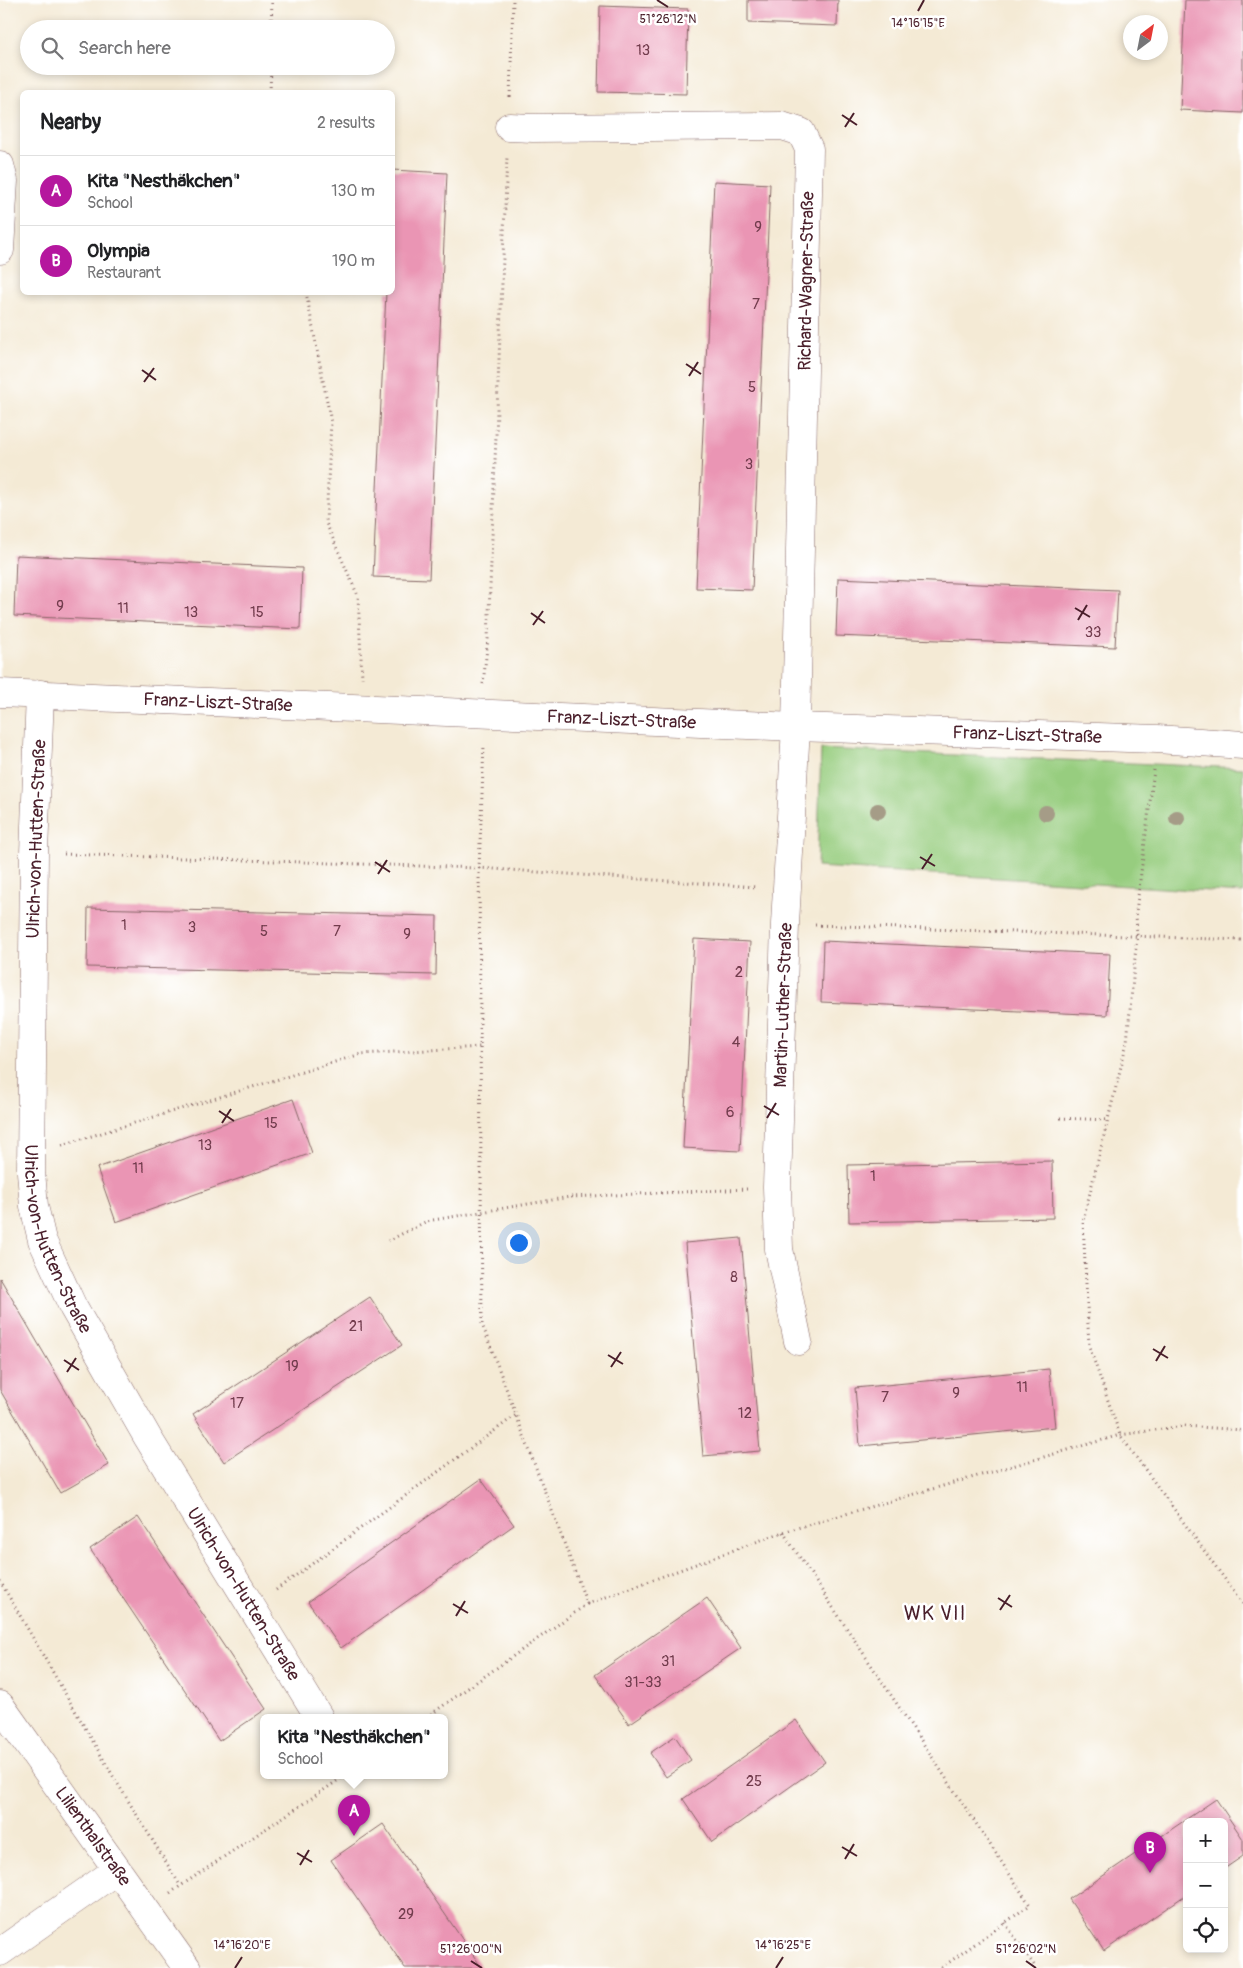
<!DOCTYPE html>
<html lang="en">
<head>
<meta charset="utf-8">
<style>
  body { margin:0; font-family:Pangolin,sans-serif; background:#f6f6f6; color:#202124 }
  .controls { position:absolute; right:15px; bottom:15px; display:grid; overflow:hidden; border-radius:8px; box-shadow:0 2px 8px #0003 }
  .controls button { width:45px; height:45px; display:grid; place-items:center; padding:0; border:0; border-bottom:1px solid #e0e0e0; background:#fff; color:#202124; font:25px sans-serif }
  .compass { position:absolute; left:1123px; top:15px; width:45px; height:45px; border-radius:50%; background:#fff; box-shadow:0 2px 8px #0003; rotate:32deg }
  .you { position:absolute; left:518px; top:1242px; width:18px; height:18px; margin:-12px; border:4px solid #fff; border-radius:50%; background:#1a73e8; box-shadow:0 0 0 8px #1a73e833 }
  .badge { display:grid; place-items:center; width:32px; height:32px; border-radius:50%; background:#b5179e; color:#fff; font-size:16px; font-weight:700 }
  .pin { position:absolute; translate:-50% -41px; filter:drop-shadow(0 1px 2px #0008) }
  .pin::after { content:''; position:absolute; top:26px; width:18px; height:15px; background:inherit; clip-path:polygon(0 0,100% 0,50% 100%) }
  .popup { position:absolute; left:260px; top:1714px; width:188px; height:65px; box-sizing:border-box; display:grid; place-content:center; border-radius:8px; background:#fff; filter:drop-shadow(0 1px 4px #0005); font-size:16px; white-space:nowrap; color:#757577 }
  .popup b { font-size:19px; color:#202124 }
  .popup::after { content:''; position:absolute; left:50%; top:100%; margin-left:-10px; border:10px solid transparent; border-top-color:#fff }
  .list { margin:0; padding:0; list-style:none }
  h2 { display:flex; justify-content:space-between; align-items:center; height:65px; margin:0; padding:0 20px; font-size:21px }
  h2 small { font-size:16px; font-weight:400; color:#757577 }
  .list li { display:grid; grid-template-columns:32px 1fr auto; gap:15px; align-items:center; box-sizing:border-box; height:70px; padding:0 20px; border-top:1px solid #e0e0e0 }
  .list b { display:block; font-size:19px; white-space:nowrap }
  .list p { margin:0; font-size:16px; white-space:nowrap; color:#757577 }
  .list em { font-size:16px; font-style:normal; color:#757577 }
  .icon { flex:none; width:28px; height:28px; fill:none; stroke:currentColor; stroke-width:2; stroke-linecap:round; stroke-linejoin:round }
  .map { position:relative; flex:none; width:1243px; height:1968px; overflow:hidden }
  .search { position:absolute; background:#fff; box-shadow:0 2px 8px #0003; left:20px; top:20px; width:375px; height:55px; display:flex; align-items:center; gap:12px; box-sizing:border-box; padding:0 18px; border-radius:28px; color:#757577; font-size:19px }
  .panel { position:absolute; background:#fff; box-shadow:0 2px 8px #0003; left:20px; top:90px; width:375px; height:205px; border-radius:8px }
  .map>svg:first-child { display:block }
  .green { fill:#97cd7f; stroke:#707655 }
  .building { fill:#ea95b4 }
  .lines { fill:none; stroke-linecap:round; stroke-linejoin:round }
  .minor-casing { stroke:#866666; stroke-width:29 }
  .path { stroke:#866666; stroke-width:3; stroke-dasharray:1 4; stroke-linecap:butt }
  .minor { stroke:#fff; stroke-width:28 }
  .tree { fill:#a59c87 }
  .ticks { fill:none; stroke:#4a1f2b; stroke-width:2 }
  .labels { text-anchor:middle; stroke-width:5; stroke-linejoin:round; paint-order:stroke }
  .number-label { font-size:15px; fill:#723c4d }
  .street-label { font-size:18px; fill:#4a1f2b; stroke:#fff }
  .quarter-label { font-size:20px; letter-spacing:1px; fill:#4a1f2b; stroke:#fff }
  .ticks-label { font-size:12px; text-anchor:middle; fill:#4a1f2b; stroke:#fff; stroke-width:5; stroke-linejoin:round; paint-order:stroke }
</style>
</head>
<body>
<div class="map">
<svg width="1243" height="1968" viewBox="0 0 1243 1968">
  <rect width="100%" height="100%" fill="#fff"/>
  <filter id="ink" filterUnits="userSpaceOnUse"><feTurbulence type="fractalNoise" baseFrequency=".02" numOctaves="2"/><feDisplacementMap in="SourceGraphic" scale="10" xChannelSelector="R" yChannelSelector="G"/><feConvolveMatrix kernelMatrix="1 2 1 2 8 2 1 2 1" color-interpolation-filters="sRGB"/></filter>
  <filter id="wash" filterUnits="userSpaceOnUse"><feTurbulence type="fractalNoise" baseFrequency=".0096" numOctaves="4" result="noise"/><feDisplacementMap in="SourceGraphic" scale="20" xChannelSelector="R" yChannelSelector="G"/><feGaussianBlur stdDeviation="1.12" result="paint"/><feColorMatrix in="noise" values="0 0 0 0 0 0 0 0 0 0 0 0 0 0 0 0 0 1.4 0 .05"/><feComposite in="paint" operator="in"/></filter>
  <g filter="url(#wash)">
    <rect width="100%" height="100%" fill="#f4ead5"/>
    <!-- green -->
    <path class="green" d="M821 749 1243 768V893L817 867Z"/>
    <g id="blocks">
      <!-- building -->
      <path class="building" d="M748 0H838L837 26 748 23Z
        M1185 0H1243V113L1180 110Z
        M600 6 688 9 686 94 598 92Z
        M392 170 447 173 429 579 373 577 386 292H392Z
        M714 181 770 184 752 590 696 588Z
        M16 555 302 568 300 629 14 616Z
        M838 578 1118 590 1115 647 836 636Z
        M88 908 437 916 436 975 87 967Z
        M694 939 750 942 740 1151 683 1148Z
        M823 941 1110 954 1107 1015 821 1002Z
        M293 1099 312 1153 116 1222 97 1168Z
        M1052 1161 1053 1218 849 1222 848 1165Z
        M741 1238 760 1451 703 1456 685 1243Z
        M0 1278 109 1465 60 1493 0 1390Z
        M370 1297 402 1345 224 1462 193 1414Z
        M1049 1369 1055 1427 860 1446 855 1388Z
        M481 1479 514 1525 341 1648 308 1602Z
        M138 1517 266 1709 219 1741 90 1549Z
        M707 1598 741 1648 629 1724 595 1675Z
        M796 1720 825 1762 712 1842 683 1799Z
        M675 1736 691 1760 666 1777 650 1753Z
        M1216 1799 1243 1839V1856L1224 1869V1822H1187V1894L1104 1951 1069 1899Z
        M383 1824 482 1968H405L331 1860Z"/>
    </g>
  </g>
  <g filter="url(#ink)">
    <use href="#blocks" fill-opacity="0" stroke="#866666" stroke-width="1"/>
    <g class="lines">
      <!-- minor casing -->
      <g class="minor-casing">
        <g id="minor">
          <path d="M509 127 533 128 782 126 801 132 809 149 796 727 785 924 777 1187 779 1249 798 1341"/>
          <path d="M0 165 4 181 0 250"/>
          <path id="s1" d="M0 693 796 727 1157 739 1243 745"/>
          <path id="s2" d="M40 694 34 853 31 1172 34 1206 42 1240 73 1307 148 1438 319 1717"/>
          <path id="s3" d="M0 1705 187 1968"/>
          <path d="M0 1952 117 1870"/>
        </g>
      </g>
      <!-- path -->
      <path class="path" d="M271 29 272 0
        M270 92 271 66
        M510 97 513 0
        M306 292 331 422 326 523 358 596 362 678
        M483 684 488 639 507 156
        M1154 770 1136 912 1137 936 1127 1042 1083 1221 1089 1346 1120 1435 1243 1604
        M64 854 479 868 757 887
        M815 925 1243 940
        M1060 1118 1108 1120
        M62 1145 361 1054 480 1047
        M388 1241 427 1221 570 1197 747 1189
        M783 1532 1030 1905 941 1968
        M0 1581 113 1776 180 1885
        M276 1590 516 1415
        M587 1604 783 1532 1120 1435 1184 1426 1243 1430
        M427 1717 587 1604 482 1324 479 868 484 745
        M170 1893 346 1775
        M1005 1923 1036 1968"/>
      <!-- minor -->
      <use href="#minor" class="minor"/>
    </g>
    <!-- trees -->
    <g class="tree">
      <circle cx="878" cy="811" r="8"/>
      <circle cx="1046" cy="813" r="8"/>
      <circle cx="1177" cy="818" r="8"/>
    </g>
  </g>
  <!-- ticks -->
  <path class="ticks" d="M657 0 668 7M918 11 924 0M842 115 857 125M845 127 854 113M686 364 701 374M142 370 156 380M689 376 698 362M144 382 154 368M1075 608 1090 617M531 613 545 623M1078 620 1087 605M533 625 543 611M920 857 935 866M375 862 390 872M922 869 932 854M378 874 387 860M764 1106 779 1115M219 1111 234 1121M767 1118 776 1103M222 1123 231 1109M1153 1349 1168 1358M608 1355 623 1364M64 1360 79 1370M1156 1361 1165 1346M611 1367 621 1352M67 1372 76 1358M998 1598 1012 1607M453 1604 468 1613M1000 1610 1010 1595M456 1616 465 1601M842 1847 857 1856M297 1853 312 1862M845 1859 854 1844M300 1865 309 1850M471 1961 482 1968M1026 1961 1036 1968M235 1968 242 1957M776 1968 783 1957"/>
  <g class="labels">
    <!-- number labels -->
    <g class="number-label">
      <text x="643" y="55">13</text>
      <text x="758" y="232">9</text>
      <text x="756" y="309">7</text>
      <text x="752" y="392">5</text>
      <text x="749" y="469">3</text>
      <text x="60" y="611">9</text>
      <text x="123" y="613">11</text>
      <text x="191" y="617">13</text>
      <text x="257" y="617">15</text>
      <text x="1093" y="637">33</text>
      <text x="124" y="930">1</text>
      <text x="192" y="932">3</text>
      <text x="264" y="936">5</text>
      <text x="337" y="936">7</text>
      <text x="407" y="939">9</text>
      <text x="739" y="977">2</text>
      <text x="736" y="1047">4</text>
      <text x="730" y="1117">6</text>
      <text x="271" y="1128">15</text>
      <text x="205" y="1150">13</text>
      <text x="138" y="1173">11</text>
      <text x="873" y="1181">1</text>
      <text x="734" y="1282">8</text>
      <text x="356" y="1331">21</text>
      <text x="292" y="1371">19</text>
      <text x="1022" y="1392">11</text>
      <text x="956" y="1398">9</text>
      <text x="885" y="1402">7</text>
      <text x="237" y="1408">17</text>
      <text x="745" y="1418">12</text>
      <text x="668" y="1666">31</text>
      <text x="643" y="1687">31-33</text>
      <text x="754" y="1786">25</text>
      <text x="406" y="1919">29</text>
    </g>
    <!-- street labels -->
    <g class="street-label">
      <text transform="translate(806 281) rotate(-89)" y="6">Richard-Wagner-Straße</text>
      <text dy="6" stroke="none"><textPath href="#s1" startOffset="218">Franz-Liszt-Straße</textPath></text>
      <text dy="6" stroke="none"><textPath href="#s1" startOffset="622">Franz-Liszt-Straße</textPath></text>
      <text dy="6" stroke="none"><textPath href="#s1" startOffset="1028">Franz-Liszt-Straße</textPath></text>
      <text transform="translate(36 839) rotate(-88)" y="6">Ulrich-von-Hutten-Straße</text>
      <text transform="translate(783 1005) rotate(-88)" y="6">Martin-Luther-Straße</text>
      <text dy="6" stroke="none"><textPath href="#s2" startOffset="550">Ulrich-von-Hutten-Straße</textPath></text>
      <text dy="6" stroke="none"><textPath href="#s2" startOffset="955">Ulrich-von-Hutten-Straße</textPath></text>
      <text dy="6" stroke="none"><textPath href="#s3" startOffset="161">Lilienthalstraße</textPath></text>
    </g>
    <!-- quarter labels -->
    <g class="quarter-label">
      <text x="935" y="1620">WK VII</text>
    </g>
  </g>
  <g class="ticks-label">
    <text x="668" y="23">51°26'12"N</text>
    <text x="918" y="27">14°16'15"E</text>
    <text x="242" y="1949">14°16'20"E</text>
    <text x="783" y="1949">14°16'25"E</text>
    <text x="471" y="1953">51°26'00"N</text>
    <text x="1026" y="1953">51°26'02"N</text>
  </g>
</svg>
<div class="controls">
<button>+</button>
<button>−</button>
<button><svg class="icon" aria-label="locate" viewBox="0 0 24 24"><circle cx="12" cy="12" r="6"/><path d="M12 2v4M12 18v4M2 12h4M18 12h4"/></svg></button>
</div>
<svg class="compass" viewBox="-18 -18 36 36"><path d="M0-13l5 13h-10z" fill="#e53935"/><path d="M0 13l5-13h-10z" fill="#757577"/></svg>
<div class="you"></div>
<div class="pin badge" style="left:354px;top:1836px">A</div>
<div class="popup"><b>Kita &quot;Nesthäkchen&quot;</b>School</div>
<div class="pin badge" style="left:1150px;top:1873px">B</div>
<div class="search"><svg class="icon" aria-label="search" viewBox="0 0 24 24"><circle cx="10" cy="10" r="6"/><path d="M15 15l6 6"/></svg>Search here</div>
<section class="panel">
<h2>Nearby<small>2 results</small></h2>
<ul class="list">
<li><span class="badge">A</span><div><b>Kita &quot;Nesthäkchen&quot;</b><p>School</p></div><em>130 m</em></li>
<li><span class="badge">B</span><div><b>Olympia</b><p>Restaurant</p></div><em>190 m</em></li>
</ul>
</section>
</div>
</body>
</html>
